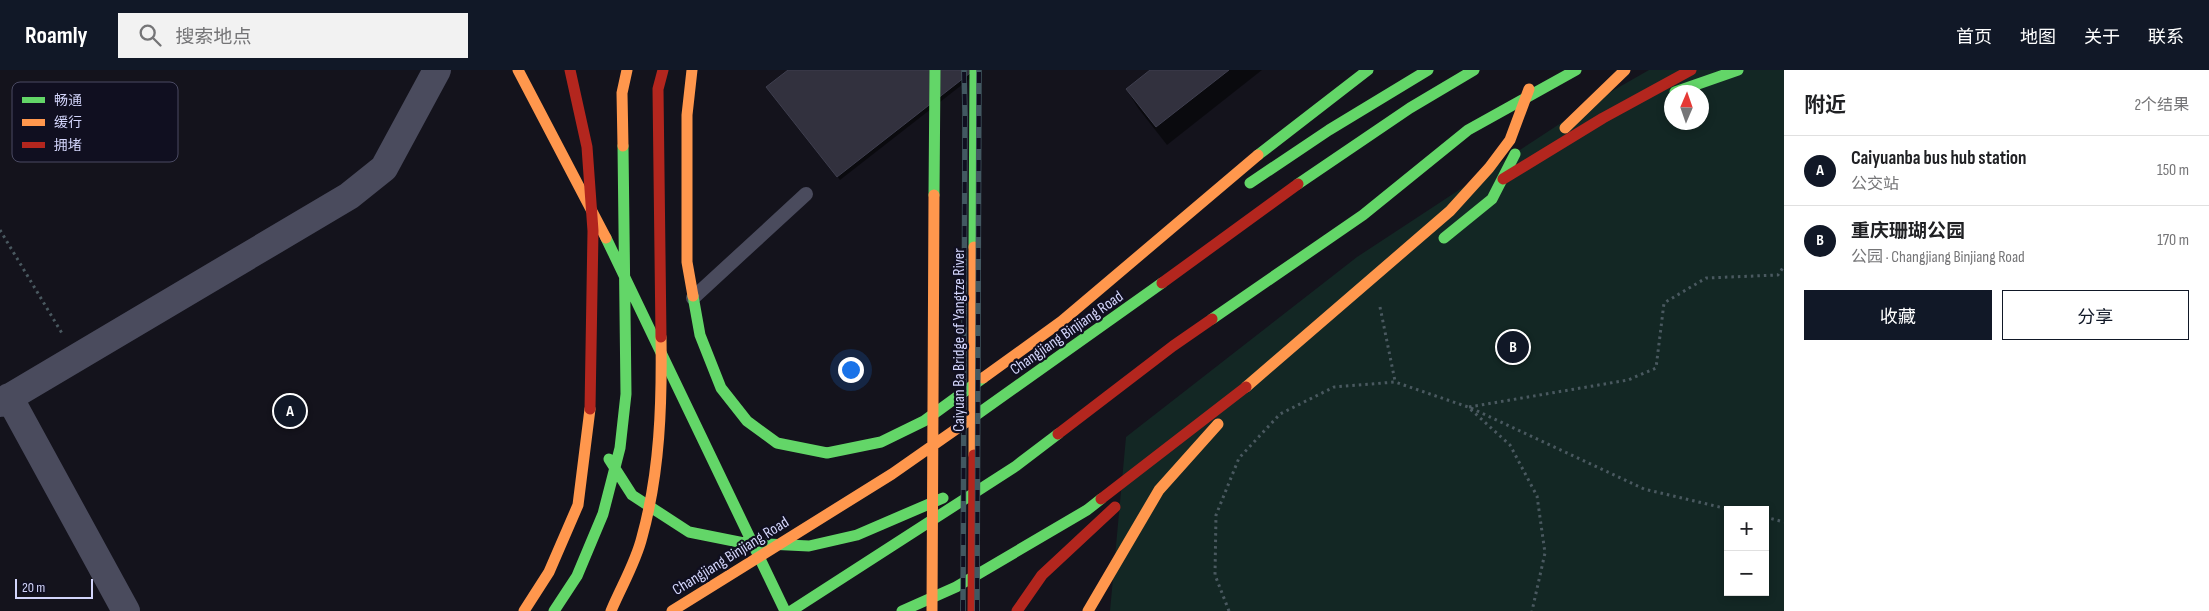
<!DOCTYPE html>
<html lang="zh">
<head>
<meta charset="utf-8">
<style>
  body { margin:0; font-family:"Sofia Sans Condensed","Noto Sans SC",sans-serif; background:#f2f2f2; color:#202124 }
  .controls { position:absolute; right:15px; bottom:15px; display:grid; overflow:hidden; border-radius:0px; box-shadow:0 2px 8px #0003 }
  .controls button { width:45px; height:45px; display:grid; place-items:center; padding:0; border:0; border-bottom:1px solid #e0e0e0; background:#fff; color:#202124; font:25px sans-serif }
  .compass { position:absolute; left:1664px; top:15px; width:45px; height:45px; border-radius:50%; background:#fff; box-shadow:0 2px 8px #0003; rotate:2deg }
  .scale { position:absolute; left:15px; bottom:12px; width:78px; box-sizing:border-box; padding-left:5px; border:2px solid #d3d5fb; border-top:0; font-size:14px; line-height:18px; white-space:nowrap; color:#d3d5fb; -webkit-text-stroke:4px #100f20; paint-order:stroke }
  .you { position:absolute; left:850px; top:299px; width:18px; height:18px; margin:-12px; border:4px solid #fff; border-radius:50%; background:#1a73e8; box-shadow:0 0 0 8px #1a73e833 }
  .badge { display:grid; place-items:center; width:32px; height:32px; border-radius:50%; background:#111827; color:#fff; font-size:16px; font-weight:700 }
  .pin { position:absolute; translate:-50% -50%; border:2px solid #fff; box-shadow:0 1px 5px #0006 }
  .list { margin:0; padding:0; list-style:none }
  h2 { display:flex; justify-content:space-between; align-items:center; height:65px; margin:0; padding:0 20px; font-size:21px }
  h2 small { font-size:16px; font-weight:400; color:#757577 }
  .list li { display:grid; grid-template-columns:32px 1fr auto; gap:15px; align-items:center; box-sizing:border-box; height:70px; padding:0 20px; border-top:1px solid #e0e0e0 }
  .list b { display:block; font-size:19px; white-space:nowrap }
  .list p { margin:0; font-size:16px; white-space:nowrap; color:#757577 }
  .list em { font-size:16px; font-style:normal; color:#757577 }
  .actions { display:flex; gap:10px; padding:15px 20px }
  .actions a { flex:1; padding:11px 0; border:1px solid #111827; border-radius:0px; text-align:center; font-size:18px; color:#111827 }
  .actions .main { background:#111827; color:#fff }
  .icon { flex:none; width:28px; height:28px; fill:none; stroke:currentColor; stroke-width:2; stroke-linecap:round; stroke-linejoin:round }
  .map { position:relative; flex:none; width:1784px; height:541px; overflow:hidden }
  header { display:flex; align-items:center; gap:30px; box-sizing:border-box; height:70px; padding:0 25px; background:#111827; color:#fff }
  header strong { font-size:24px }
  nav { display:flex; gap:28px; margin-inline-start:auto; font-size:18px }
  .search { width:350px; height:45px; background:#f2f2f2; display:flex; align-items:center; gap:12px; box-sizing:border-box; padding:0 18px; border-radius:0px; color:#757577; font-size:19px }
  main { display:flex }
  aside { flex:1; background:#fff }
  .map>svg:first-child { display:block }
  .green { fill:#132724; fill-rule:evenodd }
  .shadow { fill:#0007 }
  .building { fill:#32313e; stroke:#3f3f4f }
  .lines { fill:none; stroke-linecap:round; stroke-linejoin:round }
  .path { stroke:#4a5960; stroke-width:3; stroke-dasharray:2.5 4; stroke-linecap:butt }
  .lane { stroke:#4a4b5d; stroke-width:14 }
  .street { stroke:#4a4b5d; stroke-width:28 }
  .fast { stroke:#63d668; stroke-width:11 }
  .slow { stroke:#ff974d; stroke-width:11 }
  .jam { stroke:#b3261e; stroke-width:11 }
  .rail-casing { stroke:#425861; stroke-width:5.5 }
  .rail { stroke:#100f20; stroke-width:4; stroke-dasharray:11; stroke-linecap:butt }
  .labels { text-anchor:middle; stroke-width:4.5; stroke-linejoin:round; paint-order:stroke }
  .street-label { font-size:16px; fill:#d3d5fb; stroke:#100f20 }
  .key { fill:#100f20; stroke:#4a4a62; stroke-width:1 }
  .key-label { font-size:14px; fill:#d3d5fb }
</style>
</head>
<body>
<header>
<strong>Roamly</strong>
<div class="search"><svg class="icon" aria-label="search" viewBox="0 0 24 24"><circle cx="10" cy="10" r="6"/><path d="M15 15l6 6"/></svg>搜索地点</div>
<nav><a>首页</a><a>地图</a><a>关于</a><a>联系</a></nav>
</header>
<main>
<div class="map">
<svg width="1784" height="541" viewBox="0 0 1784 541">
  <rect width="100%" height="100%" fill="#14131c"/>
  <!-- green -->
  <path class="green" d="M1649 0H1784V541H1110L1126 367 1357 187 1593 32ZM1672 22H1702V52H1672ZM1728 440H1765V522H1728Z"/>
  <!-- shadow -->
  <path class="shadow" d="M791 0H981L840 110 770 22Z
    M1152 0H1262L1167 75 1138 38 1127 20Z"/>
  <!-- building -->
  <path class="building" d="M788 0H974L837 107 766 17Z
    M1150 0H1229L1156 57 1126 19Z"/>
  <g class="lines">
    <!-- path -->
    <path class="path" d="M0 160 63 265
      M1380 237 1395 311
      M1469 337 1628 310 1656 298 1664 233 1706 208 1778 205 1784 196
      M1471 338 1644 419 1732 440
      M1765 447 1784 452
      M1229 541 1215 505 1216 445 1239 388 1280 344 1334 317 1395 312 1468 337 1510 375 1537 426 1545 483 1532 541"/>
    <!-- lane -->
    <path class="lane" d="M693 228 806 124"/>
    <!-- street -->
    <path class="street" d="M9 327 126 541
      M0 333 349 126 384 98 437 0"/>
    <!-- fast -->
    <path class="fast" d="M1675 22 1738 0
      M1258 85 1368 0
      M1250 113 1329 60 1428 0
      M1298 114 1410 38 1474 0
      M934 125 935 0
      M606 168 785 541
      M1444 168 1492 129 1515 84
      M974 177 975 0
      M693 226 700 265 721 318 747 351 777 373 827 383 881 372 924 351 983 308
      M1212 249 1363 145 1468 60 1576 0
      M972 348 1162 213
      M609 389 632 425 689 462 744 473 809 476 857 465 943 428
      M554 541 577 506 603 444 620 378 626 324 623 76
      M791 541 1016 396 1058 364
      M902 541 956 517 1087 440 1101 429"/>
    <!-- slow -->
    <path class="slow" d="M518 0 606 168
      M692 0 687 45V192L693 226
      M1565 58 1625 0
      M623 76 622 23 627 0
      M983 308 1062 251 1258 85
      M1246 317 1450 141 1489 98 1510 70 1529 19
      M974 385V177
      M524 541 549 502 578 435 590 339
      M611 541C621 517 636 492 642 467 660 402 662 334 661 267
      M672 541 892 404 972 348
      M932 541 934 125
      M1088 541 1159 420 1218 354"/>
    <!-- jam -->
    <path class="jam" d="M570 0 587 77 593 161 590 339
      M1503 109 1603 48 1691 0
      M1162 213 1298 114
      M661 267 658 19 663 0
      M1058 364 1173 276 1212 249
      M1101 429 1246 317
      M973 541 974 385
      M1017 541 1042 505 1115 437"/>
    <!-- rail casing -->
    <g class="rail-casing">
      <path id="rail" d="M963 541 965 43 964 0
        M977 541 979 0"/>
    </g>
    <!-- rail -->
    <use href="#rail" class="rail"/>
  </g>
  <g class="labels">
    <!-- street labels -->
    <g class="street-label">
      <text transform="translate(1066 262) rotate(-35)" y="6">Changjiang Binjiang Road</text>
      <text transform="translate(958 270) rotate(-90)" y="6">Caiyuan Ba Bridge of Yangtze River</text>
      <text transform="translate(730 485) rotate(-32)" y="6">Changjiang Binjiang Road</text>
    </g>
  </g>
  <!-- legend -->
  <rect x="12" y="12" width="166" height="80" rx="8" class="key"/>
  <rect x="22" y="27" width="23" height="6" fill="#63d668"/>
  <rect x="22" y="49" width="23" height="7" fill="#ff974d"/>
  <rect x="22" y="72" width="23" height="6" fill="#b3261e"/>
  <g class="key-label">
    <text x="54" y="35">畅通</text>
    <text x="54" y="57">缓行</text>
    <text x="54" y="80">拥堵</text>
  </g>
</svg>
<div class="controls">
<button>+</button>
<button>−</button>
</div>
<svg class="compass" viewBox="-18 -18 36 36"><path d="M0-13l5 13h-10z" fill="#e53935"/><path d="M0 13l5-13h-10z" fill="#757577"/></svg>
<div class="scale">20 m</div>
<div class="you"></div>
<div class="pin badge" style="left:290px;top:341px">A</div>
<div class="pin badge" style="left:1513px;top:277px">B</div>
</div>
<aside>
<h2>附近<small>2个结果</small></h2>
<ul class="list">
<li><span class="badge">A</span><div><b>Caiyuanba bus hub station</b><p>公交站</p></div><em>150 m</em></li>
<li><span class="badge">B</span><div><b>重庆珊瑚公园</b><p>公园 · Changjiang Binjiang Road</p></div><em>170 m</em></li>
</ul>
<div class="actions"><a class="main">收藏</a><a>分享</a></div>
</aside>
</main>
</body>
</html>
